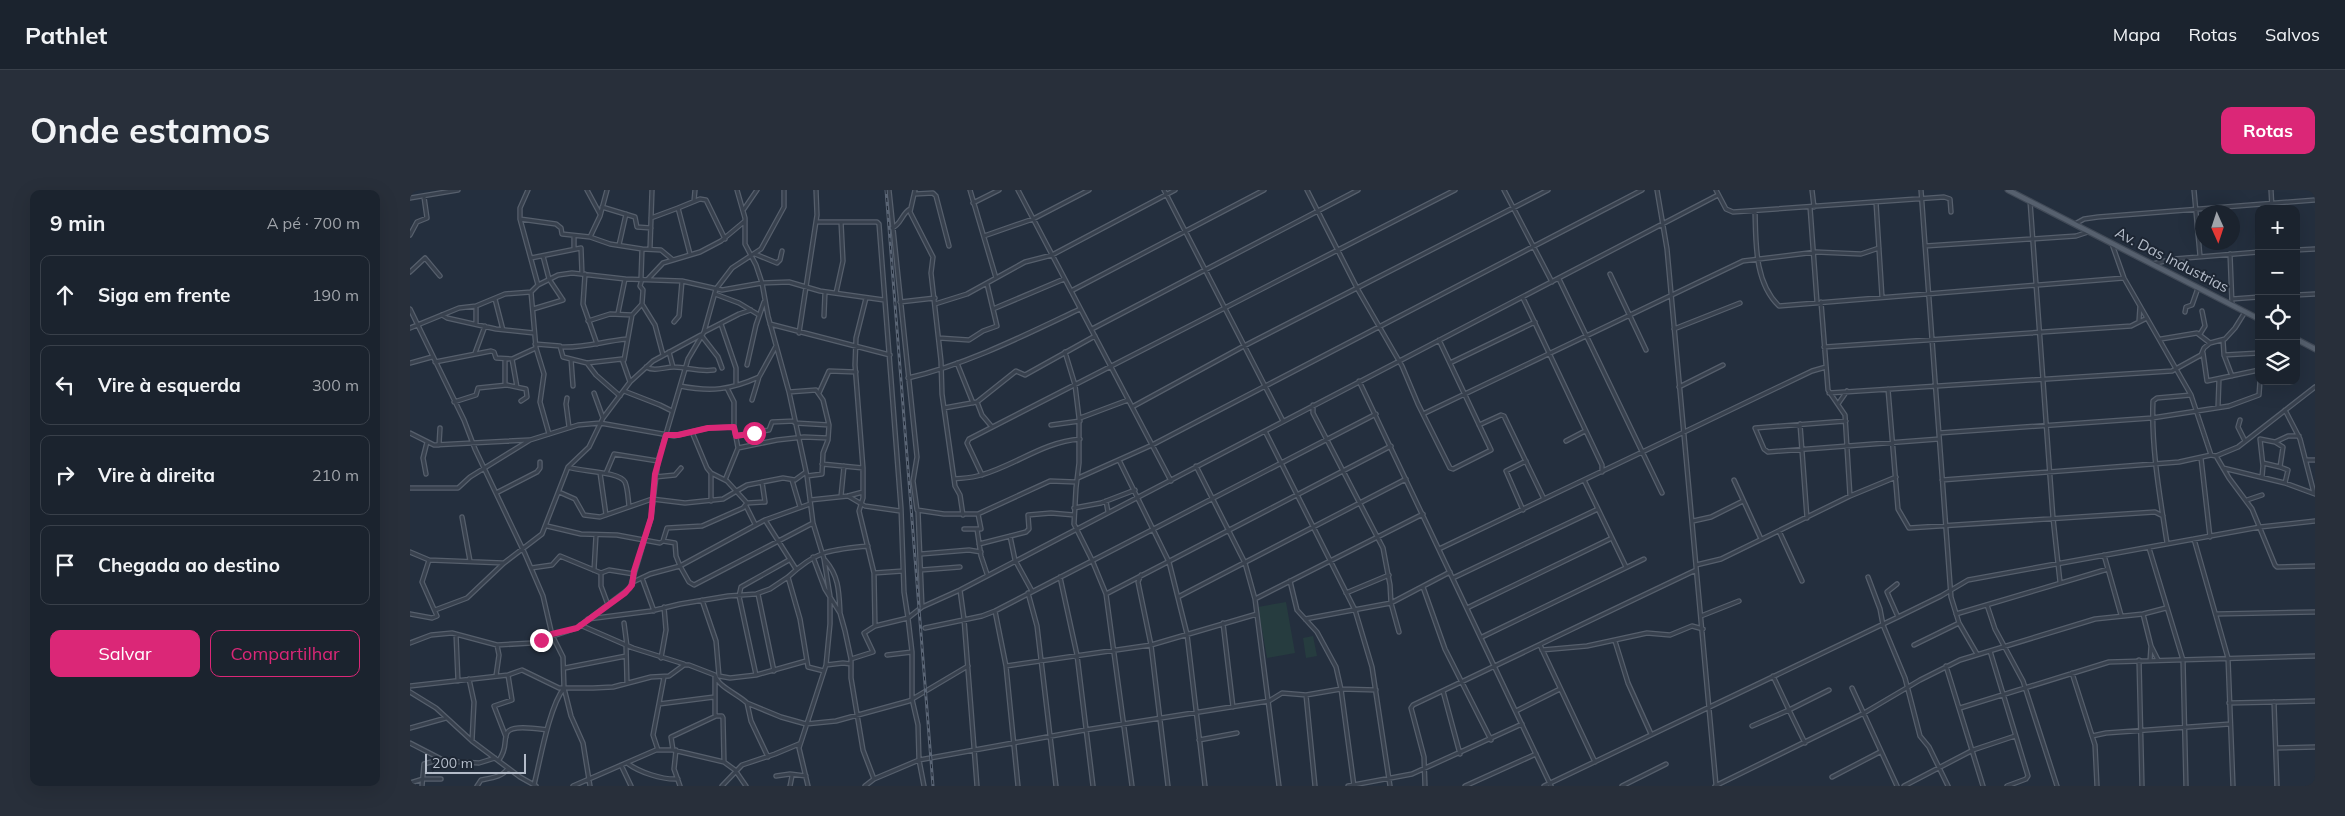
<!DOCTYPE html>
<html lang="pt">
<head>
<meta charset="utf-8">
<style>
  body { margin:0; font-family:Mulish,sans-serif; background:#282f3a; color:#f1f3f6 }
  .controls { position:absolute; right:15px; top:15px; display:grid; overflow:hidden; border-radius:10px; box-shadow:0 5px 20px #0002 }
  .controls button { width:45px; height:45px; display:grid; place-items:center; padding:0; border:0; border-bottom:1px solid #39404a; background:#1b232e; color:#f1f3f6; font:25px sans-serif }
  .compass { position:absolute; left:1785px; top:15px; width:45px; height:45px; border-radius:50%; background:#1b232e; box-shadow:0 5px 20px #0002; rotate:177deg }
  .scale { position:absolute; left:15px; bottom:12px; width:101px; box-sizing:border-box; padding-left:5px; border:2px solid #b4bcc9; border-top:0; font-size:14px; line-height:18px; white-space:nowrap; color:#b4bcc9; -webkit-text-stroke:4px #1d2633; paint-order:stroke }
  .stop { position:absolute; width:15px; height:15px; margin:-11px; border:4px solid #db2777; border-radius:50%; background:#fff }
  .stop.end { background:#db2777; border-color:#fff; box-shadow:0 1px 5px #0008 }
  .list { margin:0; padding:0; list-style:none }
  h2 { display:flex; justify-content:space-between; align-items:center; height:65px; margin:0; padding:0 20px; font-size:21px }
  h2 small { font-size:16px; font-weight:400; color:#a0a4aa }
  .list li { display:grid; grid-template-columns:32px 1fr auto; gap:15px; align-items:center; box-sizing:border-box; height:80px; margin:0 10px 10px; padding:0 10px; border:1px solid #39404a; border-radius:10px }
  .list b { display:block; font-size:19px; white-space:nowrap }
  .list em { font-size:16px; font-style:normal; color:#a0a4aa }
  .actions { display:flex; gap:10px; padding:15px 20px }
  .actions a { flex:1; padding:11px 0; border:1px solid #db2777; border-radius:10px; text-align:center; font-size:18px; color:#db2777 }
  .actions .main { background:#db2777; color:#fff }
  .icon { flex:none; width:28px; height:28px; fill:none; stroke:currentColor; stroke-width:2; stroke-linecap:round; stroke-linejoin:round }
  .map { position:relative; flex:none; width:1905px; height:596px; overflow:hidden; border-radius:10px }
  header { display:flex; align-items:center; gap:30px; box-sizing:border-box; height:70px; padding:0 25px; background:#1b232e; border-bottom:1px solid #39404a }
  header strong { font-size:24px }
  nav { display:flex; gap:28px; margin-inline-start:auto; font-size:18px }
  .intro { display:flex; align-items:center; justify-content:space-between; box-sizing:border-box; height:120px; padding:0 30px }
  h1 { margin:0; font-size:35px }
  .button { padding:12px 22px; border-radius:10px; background:#db2777; color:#fff; font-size:18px; font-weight:700 }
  main { display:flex; gap:30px; padding:0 30px }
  aside { flex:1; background:#1b232e; border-radius:10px; box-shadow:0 5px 20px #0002 }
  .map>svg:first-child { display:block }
  .green { fill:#263c3f }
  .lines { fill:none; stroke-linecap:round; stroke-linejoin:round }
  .minor-casing { stroke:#565f6c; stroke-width:5.5 }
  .major-casing { stroke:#414a57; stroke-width:7 }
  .minor { stroke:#38414e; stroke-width:3 }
  .major { stroke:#56606e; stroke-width:4.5 }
  .rail-casing { stroke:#5a6575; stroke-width:3 }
  .rail { stroke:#1d2633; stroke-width:1; stroke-dasharray:4; stroke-linecap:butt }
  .route { stroke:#db2777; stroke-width:6 }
  .labels { text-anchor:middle; stroke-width:4; stroke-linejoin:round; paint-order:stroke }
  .street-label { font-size:15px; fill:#b4bcc9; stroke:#1d2633 }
</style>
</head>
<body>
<header>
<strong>Pathlet</strong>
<nav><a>Mapa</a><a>Rotas</a><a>Salvos</a></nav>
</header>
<div class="intro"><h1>Onde estamos</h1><a class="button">Rotas</a></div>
<main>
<aside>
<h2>9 min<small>A pé · 700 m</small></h2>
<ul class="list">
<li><svg class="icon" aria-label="ahead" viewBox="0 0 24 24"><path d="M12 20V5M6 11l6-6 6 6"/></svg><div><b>Siga em frente</b></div><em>190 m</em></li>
<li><svg class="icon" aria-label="left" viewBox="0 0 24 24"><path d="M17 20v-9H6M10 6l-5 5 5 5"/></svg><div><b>Vire à esquerda</b></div><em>300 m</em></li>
<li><svg class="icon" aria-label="right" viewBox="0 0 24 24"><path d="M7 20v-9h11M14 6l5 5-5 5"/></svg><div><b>Vire à direita</b></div><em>210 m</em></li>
<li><svg class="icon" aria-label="arrive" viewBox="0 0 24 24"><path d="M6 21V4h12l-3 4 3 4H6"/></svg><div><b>Chegada ao destino</b></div></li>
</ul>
<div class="actions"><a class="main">Salvar</a><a>Compartilhar</a></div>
</aside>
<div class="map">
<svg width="1905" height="596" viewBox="0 0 1905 596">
  <rect width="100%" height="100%" fill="#242f3e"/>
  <!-- green -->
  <path class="green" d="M876 412 885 463 857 468 848 417Z
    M903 446 907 466 896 468 893 448Z"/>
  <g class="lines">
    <!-- minor casing -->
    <g class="minor-casing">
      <path id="minor" d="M118 0 110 18V29L128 95
        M177 0 190 24
        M327 0 335 28V54L346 75 352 93 358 126 379 202 397 286 403 333 414 369 420 406V434L416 475 389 558 398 596
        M479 0 507 267 503 291 507 320 534 324H568L640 291 666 292
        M505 0 500 22 523 67 521 83 531 171 532 204 545 296 550 305 553 325
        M560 0 586 88
        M608 0 761 291
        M754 0 873 231
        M897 0 947 98 992 176 1008 214 1040 278 1043 279 1081 260 1029 150
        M1094 0 1142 92
        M1247 0 1257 59 1306 595
        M1306 0 1316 19 1323 22 1534 7 1540 9 1541 22
        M1402 0 1404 17
        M1511 0 1541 407 1549 433 1567 464
        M1784 0 1790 66
        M1861 0 1862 19
        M505 4 523 3 526 6 539 56
        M0 8 48 0
        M284 11 285 0
        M1620 11 1643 328 1650 392
        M1466 12 1472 107
        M563 13 589 0
        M192 17 225 27 227 37 241 38
        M1400 17 1407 112
        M268 18 290 9 296 10 315 49
        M334 19 347 0
        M1345 21C1346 52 1344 92 1369 116L1714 88
        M241 28 268 18 280 64
        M110 29 146 34 151 38 152 44 180 47 190 26 197 0
        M406 32H467L469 34 491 318 494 402 498 428 465 436
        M1665 34 1674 29 1688 27 1905 10
        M482 38C491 35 492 23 500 19
        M0 45 7 32 17 28 14 7
        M574 46 623 29 679 0
        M180 47 200 54 232 59
        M1702 54 1714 88 1781 205 1801 265
        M209 55 216 24
        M1515 56 1666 46 1678 42
        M164 58V47
        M240 59 242 0
        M1886 60 1905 59
        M345 64 367 73 370 70 372 61
        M1820 64 1822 114
        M121 68 171 58 172 84
        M1742 74 1764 69 1849 62
        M0 82 15 68 30 86
        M175 84 173 114 187 154
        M1200 84 1236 160
        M231 89 232 59 251 60 263 70
        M232 89 230 96 233 100 232 114
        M238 89 253 73 290 62 311 51 335 31
        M1149 89 1252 303
        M661 101 854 0
        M121 102 126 158 134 184 130 212 139 244
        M426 103 433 71 431 32
        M305 104 329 113 349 125
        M1886 105 1905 104
        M1113 108 1192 275V282
        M85 109 93 140
        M1822 109 1849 107
        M490 112 525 108
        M1411 112 1418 200 1435 225 1440 306
        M525 114 557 104 615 72 642 65 765 0
        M0 119 54 230 65 259 115 364 133 406 142 445 153 467 154 498 161 526 173 553 180 596
        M123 119 153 110 139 89 133 66
        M583 119 654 89
        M1775 122 1776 117 1782 115 1788 98
        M208 123 215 89
        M32 125 37 128 86 139 124 143
        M414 126 415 102
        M178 131 200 124 222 125
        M1729 131 1730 116
        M264 132 269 126 272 91
        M66 134V116
        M311 134 326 178V195
        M360 134 480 165
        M0 138 49 118 66 116 95 104 121 102 128 95 148 85 162 83 215 89 272 91 312 100 352 93 379 92 410 101 474 110
        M682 139 948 0
        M1264 139 1330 113
        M294 142 329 124 341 120
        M389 143 407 25 406 0
        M1790 144 1795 136 1792 121
        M529 148 559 150 573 141 587 136 577 94
        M1751 149 1787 143 1800 153
        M1813 150 1814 165 1822 186
        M125 154 150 156 153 167 177 173 212 169 220 192
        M151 157C176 158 193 151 217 149
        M1414 157 1721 136 1737 128
        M259 162 263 177
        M655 162 665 195 669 228V273L666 298 664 334 682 370 696 404 722 596
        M65 163 75 136
        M1793 163 1797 191 1849 180
        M1814 165 1849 163
        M102 169 107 197
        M161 169 163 196
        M95 170V195
        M214 170 222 125 232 114 245 135 253 165
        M25 172 81 161 84 162 86 168 102 169 126 158
        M0 173 22 167
        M177 173 186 185 210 206
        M547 173 563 213
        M1040 173 1125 132
        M337 175 346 135 354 112
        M236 177C245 182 254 177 264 177 278 177 287 182 304 180
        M498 188C558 174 615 145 670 119
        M949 191 1141 596
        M270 196C301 202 320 200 349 187
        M1269 197 1313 175
        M1478 199 1488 319 1499 338 1745 322 1753 326
        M214 201 250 215 262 221
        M379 202 406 200 413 210 419 235 418 250 413 263 412 284 397 286
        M184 203 193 228
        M409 203 419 181 446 182
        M1419 203 1762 181 1791 165 1794 158 1800 153 1815 149 1825 138 1835 122
        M157 208 156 214 159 237
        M342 210 349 187 366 156
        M44 212 66 205 68 198 97 195 116 199 117 207 111 211
        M567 212 572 225 582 237
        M1428 214 1437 201
        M903 215V223L973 358 980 395 981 413 989 442
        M722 217 834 156 1138 0
        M1808 217 1809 189
        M534 218 567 212 606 181 615 185 685 146
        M1875 220 1890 249 1904 303
        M1013 224 1333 71 1406 62 1451 64 1469 58
        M670 228 718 210
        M1830 230 1828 237 1835 251
        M1436 231 1345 238 1354 259 1358 262 1529 249
        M385 233 419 235
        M1390 234 1397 328
        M641 235 670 231
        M1069 235 1091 225 1094 226 1134 309
        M855 241 945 420 962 477 980 596
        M0 243 24 255 119 250
        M1529 243 1742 228 1819 216 1849 205 1850 191
        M326 246 359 240 362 232 385 231
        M1156 251 1175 241
        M1865 252 1878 246H1889
        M29 255 30 238
        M328 258 367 250 394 247 418 248
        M1806 266 1819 288 1842 319 1865 375 1867 377 1905 376
        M1791 268 1800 347
        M709 270 759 372 777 444 795 596
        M1896 270H1905
        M1853 273 1870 277
        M412 274 453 278
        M786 276 835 373 845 409 869 596
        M158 277C171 282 209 281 215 292 218 299 218 309 219 316
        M1813 278 1875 293 1905 304
        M190 283 196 325
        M196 283 204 264 248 271
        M16 284 13 268 17 252
        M572 285 557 253 559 249 1045 0
        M245 287 265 285 271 278
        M1852 287 1853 276 1850 249 1865 252 1873 257 1870 277 1878 280 1875 293
        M668 288 742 255 1232 0
        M544 289C553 288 562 288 571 285 606 275 633 252 670 249
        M315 290 328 258 324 237V212L317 198
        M382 290 390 317
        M1174 290 1216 377
        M1324 290 1351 349
        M1532 290 1769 272 1801 265 1806 266 1828 257 1905 197
        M0 298H48L60 287 120 250 168 235 190 233 264 246 298 238 324 237
        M149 302 165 309 174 325 190 327 242 309 275 313 313 309 337 295 373 288 385 290 396 282
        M86 303 127 282 130 278V272
        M431 306 434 276
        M438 306 455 316 490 321
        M400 310 438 306 453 302
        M1837 310 1852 305
        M301 311V283
        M696 311 698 322
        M337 313 355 312 352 292
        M336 316 345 334
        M664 318 691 313 725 300
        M1113 320 1096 281 1116 271
        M508 321 512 417
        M52 327 60 371
        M1283 331 1301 327 1333 311
        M137 336 171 344 207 345 250 353 253 351 257 338 292 336 333 318 337 313 317 291 301 283 297 278 282 242
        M554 339H571L568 324
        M567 339 571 366 577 384
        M1369 341 1392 391
        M600 346 605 370 622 401
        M1784 349 1818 468 1823 596
        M253 351 265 353 266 366 270 376 355 330
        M1757 353C1750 307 1741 258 1743 211L1747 208 1781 205
        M569 354 616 342 619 339 618 325 641 323 664 325
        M1739 358 1773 470 1776 596
        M1029 359 1402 181 1416 177
        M0 362 19 370 93 373
        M511 364 559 360 571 362
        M1694 365 1711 425
        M403 367 415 399 430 423 435 441 441 469V488L453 560 464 589
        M379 370 331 397 329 406 346 485 396 471
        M415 370C429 386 429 402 430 422
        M1286 375 1311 369 1440 306 1486 287
        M121 378 142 375 150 366 191 383
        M386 379 355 330 400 314
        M184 380 186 345
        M511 380 550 377
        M464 383 493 381
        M731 385 728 392 741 455 758 596
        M650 387 667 465 683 596
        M1458 387 1470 419 1473 435 1495 488 1510 546 1519 557 1538 596
        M232 388 244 421
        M1043 388 1188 319
        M880 391 887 420 907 442 926 477 931 499 944 596
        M223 392 240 384 270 376 279 392 284 395 403 333
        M1487 394 1477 402 1488 427
        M1013 397 1035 459 1081 550
        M550 400 554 429 567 596
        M618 403 627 436 646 596
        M936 403 979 385
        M348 404 364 481
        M696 404 981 256
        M768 407 996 289
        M845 409 1013 324
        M292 410 306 451 309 486
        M198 415 191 396V383L199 380 224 384
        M1577 415 1585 439 1613 491 1647 596
        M1057 418 1202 348
        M25 420 57 408 94 373 132 344 158 277 179 257 193 228 220 192 243 171 291 145 308 167 312 178
        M585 421 596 476 608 596
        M0 424 22 428 27 426 12 392 19 370
        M1546 424 1698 379
        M1733 424 1741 456 1748 470
        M1806 424 1905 422
        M1291 426 1329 411
        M178 429 241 421 270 414 318 406 346 404 360 399 378 387
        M895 429 981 413 1040 382
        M214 433 217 456
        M813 433 823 517
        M170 435 223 458 274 474
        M515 438 572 426 585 421 966 224
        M46 444 48 491
        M1072 447 1234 369
        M1205 451 1218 493 1241 544
        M0 453 21 445 42 443 87 455 122 453 167 438 220 398 241 328 248 271 278 169 294 142 306 99 322 78 351 59 374 17V0
        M216 455 217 493
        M1130 455 1185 572
        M1504 455 1549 433
        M1132 460 1177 456 1237 443 1260 445 1282 436 1293 439
        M1580 461 1618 586 1616 589 1597 596
        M477 465 502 462
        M251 468 256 440 254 417
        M441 469 463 462 454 443 465 436 464 383 449 321 453 308V278L445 175 446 148 456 108
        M1729 470 1732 596
        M1740 471 1741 456
        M416 475 433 473 441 474
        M596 476 741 455 847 424
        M1536 476 1573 596
        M155 478 216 466
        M414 481 398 477 390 429 378 387C407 360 420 360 458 356
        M1662 483 1685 555 1687 596
        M86 486 89 465 87 455
        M309 486 320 488 346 485
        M1363 486 1379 520 1419 500
        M59 489 64 512 62 551
        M0 496 98 485 112 480 149 498H183L203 497 241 487 259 486 274 475H279L305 485C308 497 328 504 337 513L341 531 358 567
        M1442 498 1487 596
        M1033 501 1050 564
        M0 502 26 518 62 551 110 587 126 596
        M896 505 905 596
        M1864 512 1867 596
        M337 513 371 527 396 534 426 531 499 511 558 476
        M1819 513 1905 511
        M249 514 304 507
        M1550 518 1699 472 1905 466
        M1106 521 1150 499
        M1342 536 1379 520 1395 553
        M0 538 36 528
        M1682 546 1696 543 1820 534
        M96 547 84 516 102 510 98 485
        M789 550 827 543
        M0 553 35 571 69 573 85 568
        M1866 558 1905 557
        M248 560 243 545 254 487
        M263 560 261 547 306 526
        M266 560 264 579 270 596
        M89 570C98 557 93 552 97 543 101 534 129 539 137 540
        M314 572 325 580 336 596
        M217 573C229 582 252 590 268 589
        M211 575 221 596
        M366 586 380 584 396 586
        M1422 587 1470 562
        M0 593 13 589H31
        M124 595C130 571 139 517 154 498
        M12 596 14 574 28 570
        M67 596 71 590C81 588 93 587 98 578
        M163 596 246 560H263L314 572 313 528 312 526H306L305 524V487
        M312 596 332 575 365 564 389 554
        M380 596 382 586
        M455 596 464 589 509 570 675 540 859 511 872 503 896 505 931 499 966 500
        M514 596 509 570 508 535 502 509V462L498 428 512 417 550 400 1308 5
        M938 596 1002 584 1112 534
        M1015 596 1014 567 1001 518 1003 515 1286 380
        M1055 596 1126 564
        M1134 596 1488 427 1531 406 1558 390 1850 337 1905 331
        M1212 596 1256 574
        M1305 596 1454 523 1510 490 1550 470 1685 429 1733 424 1756 418
        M1494 596 1563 560 1605 546"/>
    </g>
    <!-- major casing -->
    <g class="major-casing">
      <path id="major" d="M1598 0 1849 129
        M1886 149 1905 159"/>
    </g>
    <!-- minor -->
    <use href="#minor" class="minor"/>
    <!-- major -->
    <use href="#major" class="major"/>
    <!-- rail casing -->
    <g class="rail-casing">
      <path id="rail" d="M476 0 523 596"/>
    </g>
    <!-- rail -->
    <use href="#rail" class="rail"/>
  </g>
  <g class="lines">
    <!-- route -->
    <path class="route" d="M131 450 142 444 167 438 215 403 222 395 224 381 241 328 245 284 256 245H268L298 238 324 237 326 246 344 243"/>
  </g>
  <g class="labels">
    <!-- street labels -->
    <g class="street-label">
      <text transform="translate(1762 70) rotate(27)" y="5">Av. Das Industrias</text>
    </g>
  </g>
</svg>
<div class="controls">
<button>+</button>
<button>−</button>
<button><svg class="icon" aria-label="locate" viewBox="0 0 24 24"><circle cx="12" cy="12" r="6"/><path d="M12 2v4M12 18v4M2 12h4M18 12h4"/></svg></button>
<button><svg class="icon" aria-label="layers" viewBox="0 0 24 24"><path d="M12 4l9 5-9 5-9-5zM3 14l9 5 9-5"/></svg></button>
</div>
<svg class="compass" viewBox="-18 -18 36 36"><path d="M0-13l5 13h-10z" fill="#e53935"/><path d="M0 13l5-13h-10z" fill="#a0a4aa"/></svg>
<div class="scale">200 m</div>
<div class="stop" style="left:344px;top:243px"></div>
<div class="stop end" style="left:131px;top:450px"></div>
</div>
</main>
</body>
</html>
